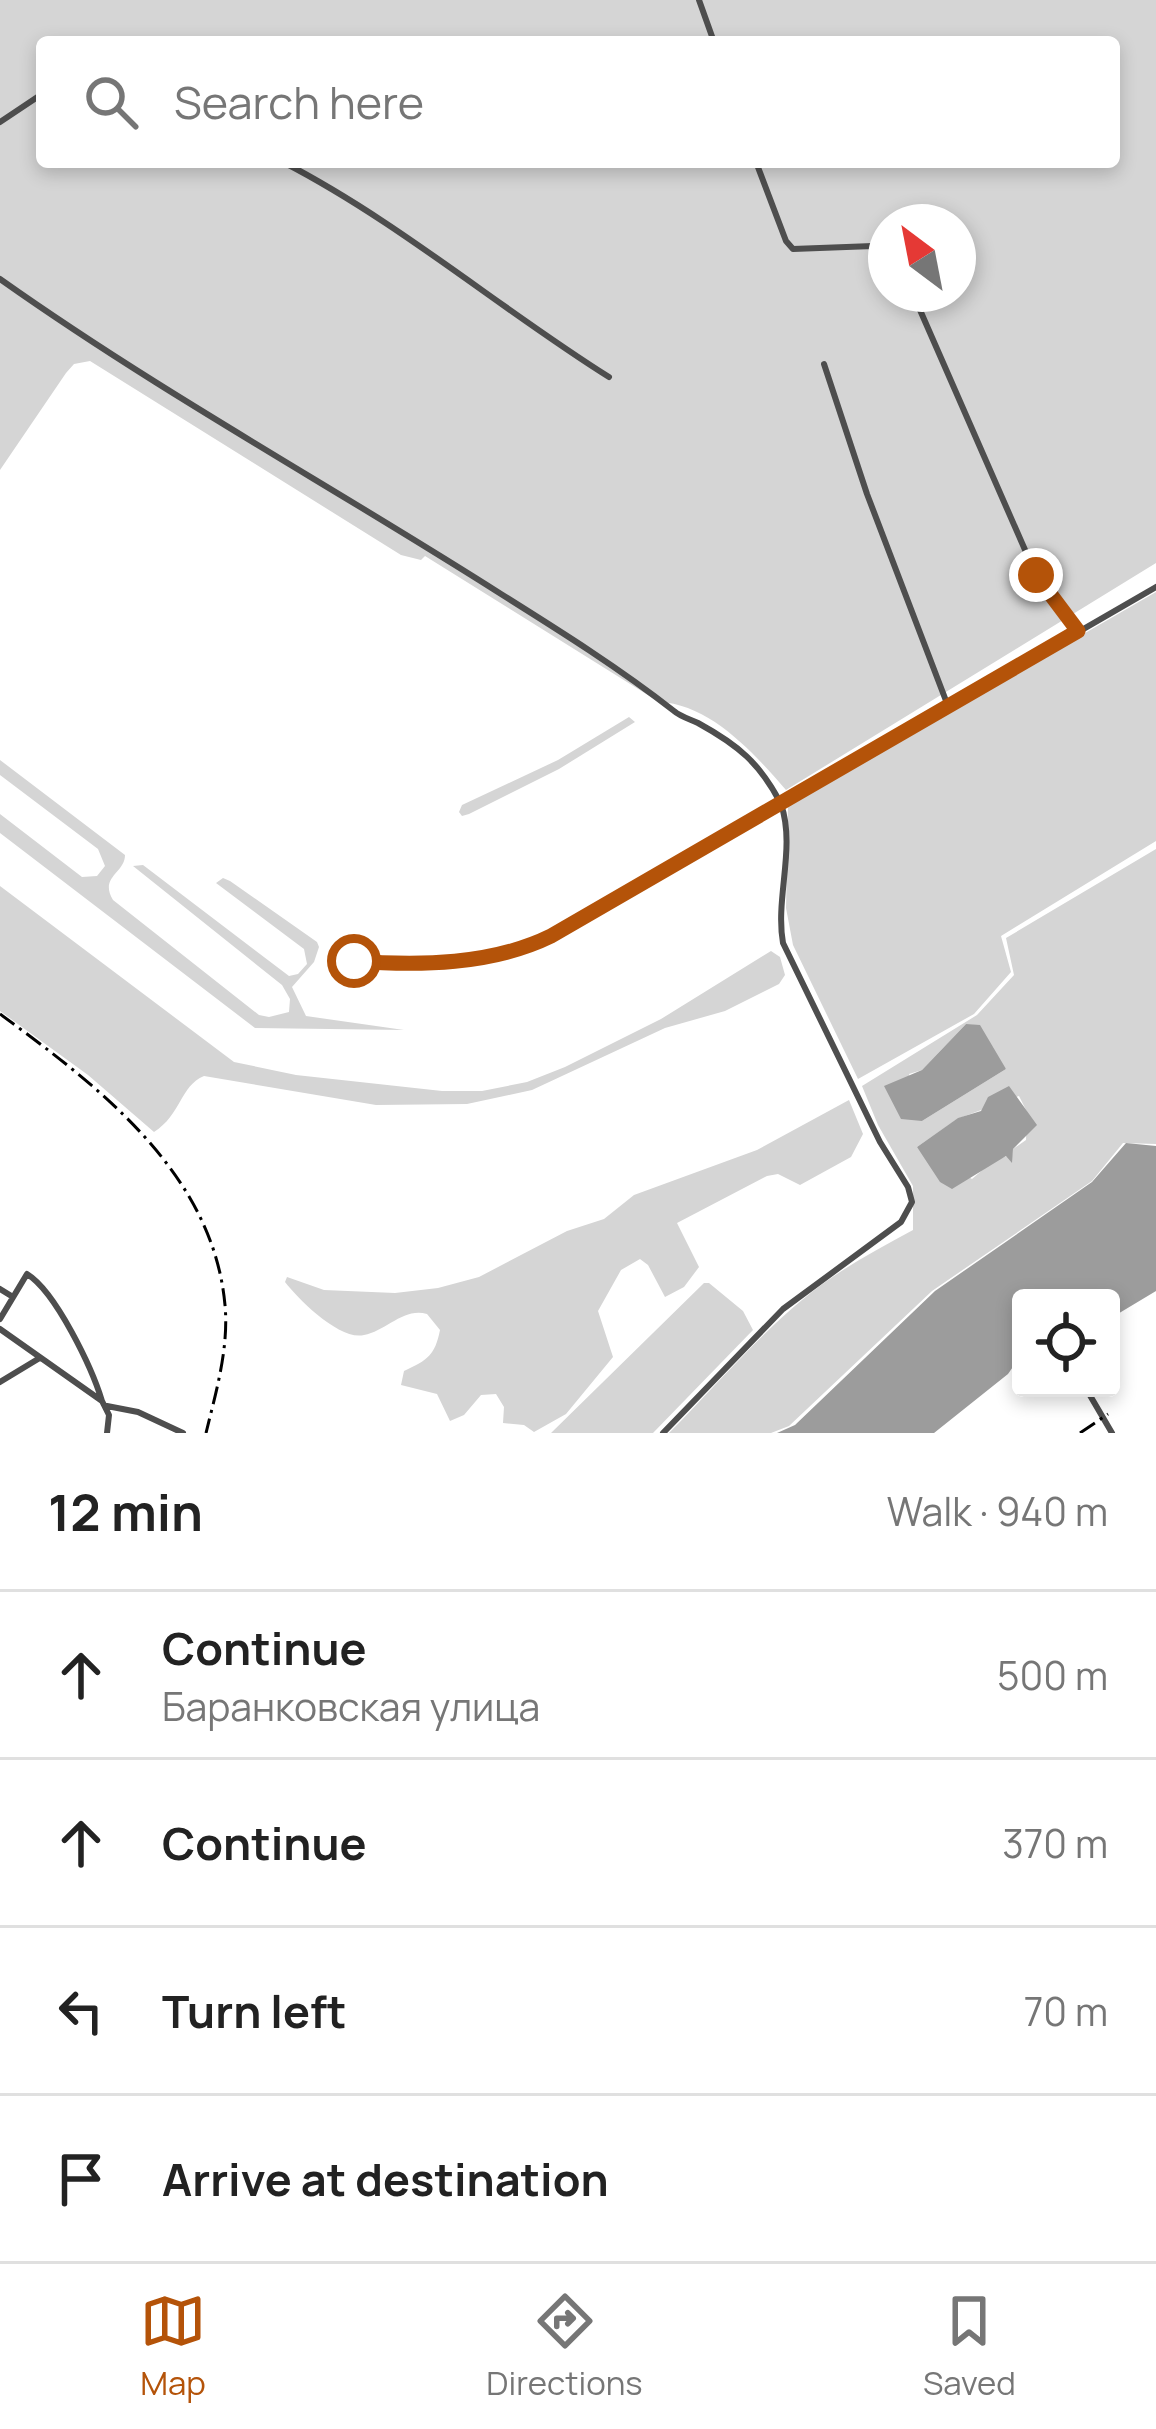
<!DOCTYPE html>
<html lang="en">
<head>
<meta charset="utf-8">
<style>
  body { margin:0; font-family:Manrope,sans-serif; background:#f2f2f2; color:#222 }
  .controls { position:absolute; right:36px; bottom:36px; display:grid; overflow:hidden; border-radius:12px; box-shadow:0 6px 18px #0003 }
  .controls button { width:108px; height:108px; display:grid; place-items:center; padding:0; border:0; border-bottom:3px solid #e0e0e0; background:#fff; color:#222; font:60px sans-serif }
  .compass { position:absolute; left:868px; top:204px; width:108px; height:108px; border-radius:50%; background:#fff; box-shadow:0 6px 18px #0003; rotate:328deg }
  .stop { position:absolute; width:36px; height:36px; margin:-27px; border:9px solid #b45309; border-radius:50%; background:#fff }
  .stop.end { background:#b45309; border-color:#fff; box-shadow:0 3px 12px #0008 }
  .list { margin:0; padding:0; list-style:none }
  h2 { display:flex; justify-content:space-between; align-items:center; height:156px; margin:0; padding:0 48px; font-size:51px }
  h2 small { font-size:39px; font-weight:400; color:#767676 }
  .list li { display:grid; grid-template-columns:78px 1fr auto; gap:36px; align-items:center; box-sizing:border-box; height:168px; padding:0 48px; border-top:3px solid #e0e0e0 }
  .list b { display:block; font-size:45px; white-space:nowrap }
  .list p { margin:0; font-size:39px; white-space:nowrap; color:#767676 }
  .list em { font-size:39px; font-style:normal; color:#767676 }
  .icon { flex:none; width:66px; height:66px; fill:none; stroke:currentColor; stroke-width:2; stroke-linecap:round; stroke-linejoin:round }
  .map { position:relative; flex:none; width:1156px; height:1433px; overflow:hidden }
  .search { position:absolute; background:#fff; box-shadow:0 6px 18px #0003; left:36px; right:36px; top:36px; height:132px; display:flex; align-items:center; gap:30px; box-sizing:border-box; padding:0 42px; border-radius:12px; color:#767676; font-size:45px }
  .sheet { height:828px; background:#fff }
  nav { display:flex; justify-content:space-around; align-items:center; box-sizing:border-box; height:168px; border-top:3px solid #e0e0e0; background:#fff; font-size:33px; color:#767676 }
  nav a { display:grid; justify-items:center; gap:6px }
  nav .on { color:#b45309 }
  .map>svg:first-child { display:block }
  .green { fill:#d5d5d5; fill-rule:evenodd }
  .water { fill:#9c9c9c }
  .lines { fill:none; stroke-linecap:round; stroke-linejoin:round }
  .street { stroke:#4e4e4e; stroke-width:6 }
  .rail { stroke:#000; stroke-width:3; stroke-dasharray:18 6 3 6; stroke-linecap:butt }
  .route { stroke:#b45309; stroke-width:15 }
</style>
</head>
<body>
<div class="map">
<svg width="1156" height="1433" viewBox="0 0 1156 1433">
  <rect width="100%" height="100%" fill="#fff"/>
  <!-- green -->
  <path class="green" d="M0 0H1156V563L786 790C754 753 710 704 659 702L425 556 421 560 401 555 90 361 74 364 66 373 0 470ZM42 42H1114V162H42ZM886 222H958V294H886Z
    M1156 592V841L1001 936 1011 972 974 1014 858 1079 793 945 786 908 788 805Z
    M629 717 635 722 559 769 469 814 462 816 459 812 462 805 558 760Z
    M0 760 125 855C125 873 99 877 113 900L259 1015 269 1017 289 1012 290 999 282 985 133 866 143 865 289 976 298 974 307 964 304 949 216 883 223 878 230 881 317 942 319 947 314 962 292 987 306 1016 404 1030 255 1028 0 833V814L82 877 97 876 105 866 98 849 0 775Z
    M1156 849V1144L1123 1143 1092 1181 932 1291 789 1426 771 1433H669C714 1388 754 1340 802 1300 836 1271 875 1251 913 1230V1186L878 1125 862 1086 977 1015 1014 975 1006 938ZM966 1024 1006 1069 922 1121 909 1074 922 1070ZM1019 1096 1027 1112 1026 1140 1013 1149 1011 1161 1007 1156 993 1161 972 1179 917 1147 957 1119Z
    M0 886 234 1062 296 1075 442 1091H482L527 1082 565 1067 661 1019 771 951 780 957 785 975 779 984 725 1011 665 1028 532 1090 467 1104 376 1105 204 1076C180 1086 181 1115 154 1132L88 1075 0 1011Z
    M849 1100 863 1134 851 1157 800 1185 778 1174 767 1176 677 1223 699 1267 684 1287 665 1297 648 1265 640 1259 621 1270 598 1311 613 1357 566 1414 534 1432 524 1425 503 1423 504 1407 496 1394 481 1395 464 1415 450 1421 437 1394 401 1385 404 1371C428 1360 435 1355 440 1330L427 1314C404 1307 386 1331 364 1335 340 1341 298 1299 285 1282L287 1277 324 1290 395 1293 438 1288 479 1277 567 1231 604 1219 634 1195 757 1150Z
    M704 1283H709L743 1311 753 1330 653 1433H551Z"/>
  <!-- water -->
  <path class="water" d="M966 1024 980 1025 1006 1069 922 1121 901 1119 884 1086 922 1070Z
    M1009 1086 1037 1125 1013 1149 1012 1163 1006 1156 952 1189 940 1182 917 1147 958 1118 981 1111 988 1097Z
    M1126 1143 1156 1146V1291L1111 1318V1298H1021V1355L1008 1374 934 1433H777L795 1425 935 1291 1092 1182Z"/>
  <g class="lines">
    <!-- street -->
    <path class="street" d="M699 0 714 42
      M0 122 42 94
      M283 162C399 222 499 308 609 377
      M756 162 786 241 793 249 873 246 886 254
      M0 279C161 393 335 488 501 594 560 631 619 668 674 711 681 717 690 719 698 723 738 745 760 763 781 804L527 948 479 959 395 964 354 961
      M913 294 1036 575 1078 631
      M824 364 867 494 948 706
      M0 1289 13 1297
      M0 1319 27 1274C56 1292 92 1368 102 1401
      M0 1329 102 1401 109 1415 107 1433
      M0 1382 38 1359
      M1088 1392 1112 1433
      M107 1406 138 1412 183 1433
      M663 1433 783 1309 901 1222 912 1202 908 1187 880 1142 783 943C775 898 796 848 781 804L1156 587"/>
    <!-- rail -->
    <path class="rail" d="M0 1014C98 1086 213 1173 225 1305 229 1348 216 1392 206 1433
      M1080 1433 1108 1414"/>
  </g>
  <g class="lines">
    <!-- route -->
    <path class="route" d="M354 961C419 966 492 965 551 936L1078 631 1036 575"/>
  </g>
</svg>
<div class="controls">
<button><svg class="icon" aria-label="locate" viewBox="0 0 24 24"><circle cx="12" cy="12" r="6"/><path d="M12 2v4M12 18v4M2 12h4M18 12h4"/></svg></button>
</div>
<svg class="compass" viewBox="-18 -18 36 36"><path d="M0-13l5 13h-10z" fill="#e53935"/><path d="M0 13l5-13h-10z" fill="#767676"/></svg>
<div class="stop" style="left:354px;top:961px"></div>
<div class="stop end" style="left:1036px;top:575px"></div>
<div class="search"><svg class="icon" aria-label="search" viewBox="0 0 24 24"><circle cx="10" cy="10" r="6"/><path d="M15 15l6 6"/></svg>Search here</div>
</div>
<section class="sheet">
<h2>12 min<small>Walk · 940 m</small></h2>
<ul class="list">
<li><svg class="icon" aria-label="ahead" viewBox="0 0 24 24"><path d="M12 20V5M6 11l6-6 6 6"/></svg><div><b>Continue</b><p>Баранковская улица</p></div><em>500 m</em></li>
<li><svg class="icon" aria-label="ahead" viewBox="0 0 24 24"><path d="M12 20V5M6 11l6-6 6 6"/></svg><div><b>Continue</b></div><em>370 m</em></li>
<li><svg class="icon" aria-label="left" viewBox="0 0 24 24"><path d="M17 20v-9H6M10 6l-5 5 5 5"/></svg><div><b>Turn left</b></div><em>70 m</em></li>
<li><svg class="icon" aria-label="arrive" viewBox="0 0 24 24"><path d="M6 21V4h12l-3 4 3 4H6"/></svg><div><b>Arrive at destination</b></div></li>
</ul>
</section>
<nav>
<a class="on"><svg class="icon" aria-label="map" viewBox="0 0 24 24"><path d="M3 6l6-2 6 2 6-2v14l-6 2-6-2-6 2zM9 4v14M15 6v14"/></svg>Map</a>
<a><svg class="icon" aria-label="directions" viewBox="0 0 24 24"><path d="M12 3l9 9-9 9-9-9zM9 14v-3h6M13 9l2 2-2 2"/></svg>Directions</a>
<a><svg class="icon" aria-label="saved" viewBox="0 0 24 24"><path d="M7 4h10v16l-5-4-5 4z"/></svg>Saved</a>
</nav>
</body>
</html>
